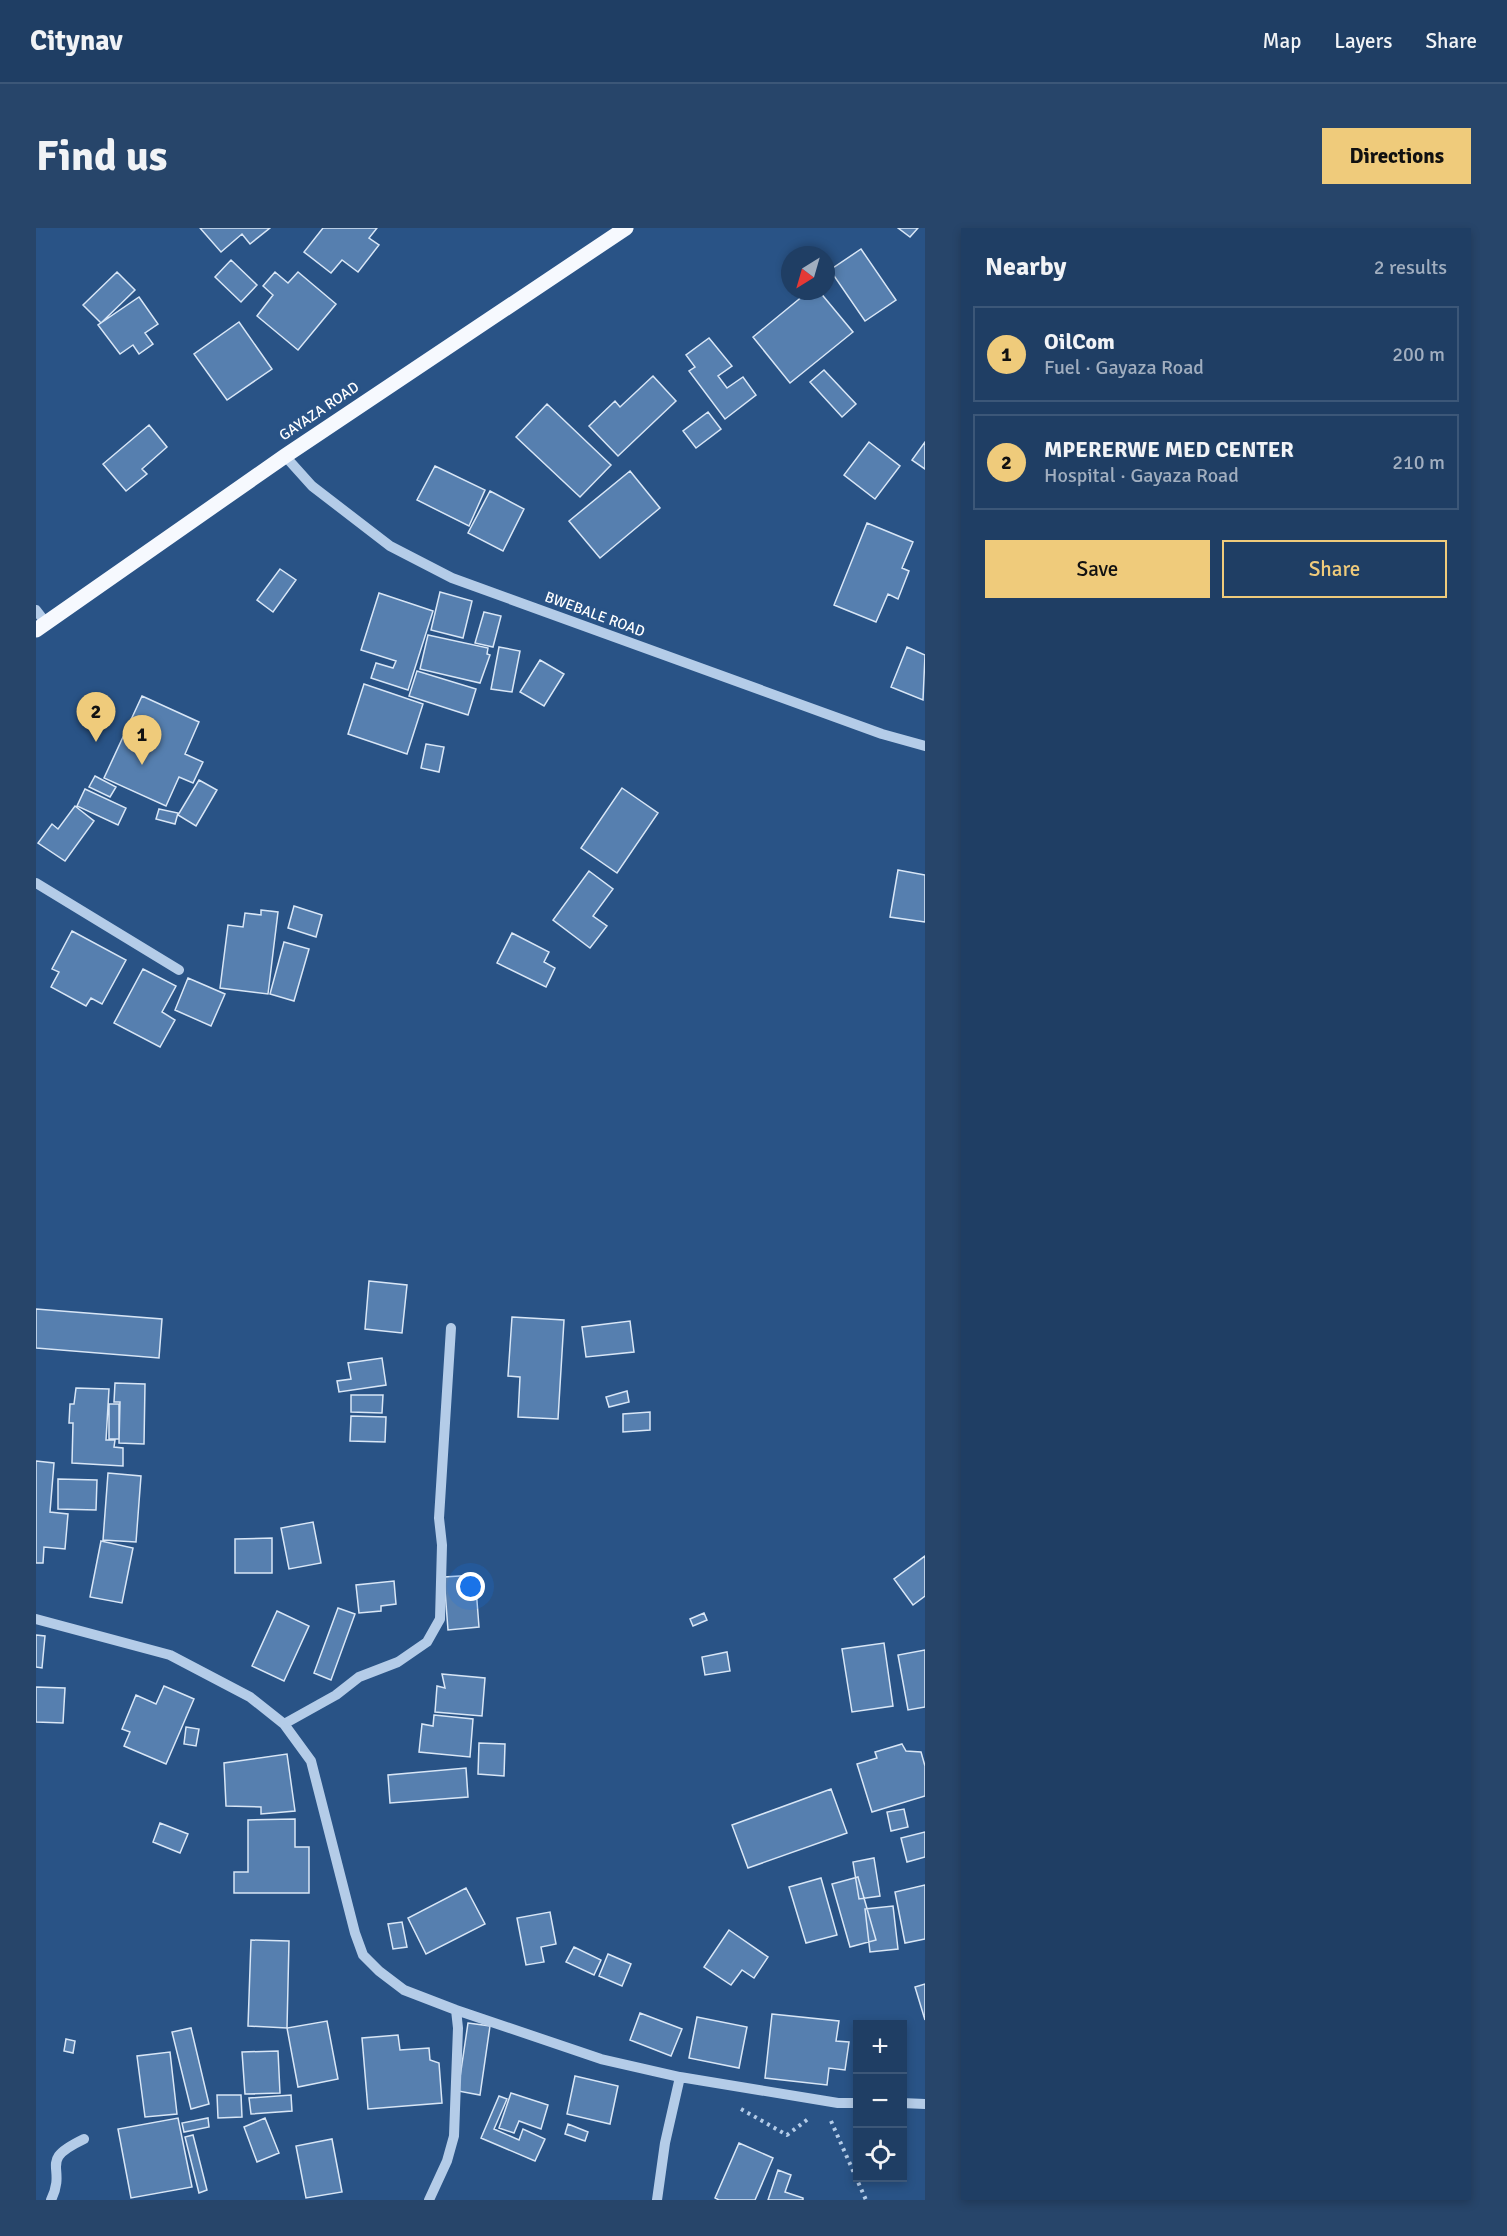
<!DOCTYPE html>
<html lang="en">
<head>
<meta charset="utf-8">
<style>
  body { margin:0; font-family:Signika,sans-serif; background:#27456a; color:#f1f3f6 }
  .controls { position:absolute; right:18px; bottom:18px; display:grid; overflow:hidden; border-radius:0px; box-shadow:0 3px 9px #0003 }
  .controls button { width:54px; height:54px; display:grid; place-items:center; padding:0; border:0; border-bottom:2px solid #3c5778; background:#1f3e64; color:#f1f3f6; font:30px sans-serif }
  .compass { position:absolute; left:745px; top:18px; width:54px; height:54px; border-radius:50%; background:#1f3e64; box-shadow:0 3px 9px #0003; rotate:217deg }
  .you { position:absolute; left:435px; top:1359px; width:21px; height:21px; margin:-15px; border:4px solid #fff; border-radius:50%; background:#1a73e8; box-shadow:0 0 0 9px #1a73e833 }
  .badge { display:grid; place-items:center; width:39px; height:39px; border-radius:50%; background:#efcb7b; color:#111; font-size:20px; font-weight:700 }
  .pin { position:absolute; translate:-50% -50px; filter:drop-shadow(0 2px 3px #0008) }
  .pin::after { content:''; position:absolute; top:32px; width:21px; height:18px; background:inherit; clip-path:polygon(0 0,100% 0,50% 100%) }
  .list { margin:0; padding:0; list-style:none }
  h2 { display:flex; justify-content:space-between; align-items:center; height:78px; margin:0; padding:0 24px; font-size:26px }
  h2 small { font-size:20px; font-weight:400; color:#a1aebf }
  .list li { display:grid; grid-template-columns:39px 1fr auto; gap:18px; align-items:center; box-sizing:border-box; height:96px; margin:0 12px 12px; padding:0 12px; border:2px solid #3c5778; border-radius:0px }
  .list b { display:block; font-size:22px; white-space:nowrap }
  .list p { margin:0; font-size:20px; white-space:nowrap; color:#a1aebf }
  .list em { font-size:20px; font-style:normal; color:#a1aebf }
  .actions { display:flex; gap:12px; padding:18px 24px }
  .actions a { flex:1; padding:14px 0; border:2px solid #efcb7b; border-radius:0px; text-align:center; font-size:21px; color:#efcb7b }
  .actions .main { background:#efcb7b; color:#111 }
  .icon { flex:none; width:33px; height:33px; fill:none; stroke:currentColor; stroke-width:2; stroke-linecap:round; stroke-linejoin:round }
  .map { position:relative; flex:none; width:889px; height:1972px; overflow:hidden; border-radius:0px }
  header { display:flex; align-items:center; gap:36px; box-sizing:border-box; height:84px; padding:0 30px; background:#1f3e64; border-bottom:2px solid #3c5778 }
  header strong { font-size:28px }
  nav { display:flex; gap:33px; margin-inline-start:auto; font-size:21px }
  .intro { display:flex; align-items:center; justify-content:space-between; box-sizing:border-box; height:144px; padding:0 36px }
  h1 { margin:0; font-size:42px }
  .button { padding:15px 27px; border-radius:0px; background:#efcb7b; color:#111; font-size:21px; font-weight:700 }
  main { display:flex; gap:36px; padding:0 36px }
  aside { flex:1; background:#1f3e64; border-radius:0px; box-shadow:0 3px 9px #0003 }
  .map>svg:first-child { display:block }
  .building { fill:#567faf; stroke:#d8e6f6; stroke-width:1.5 }
  .lines { fill:none; stroke-linecap:round; stroke-linejoin:round }
  .path { stroke:#b4cce8; stroke-width:4; stroke-dasharray:3 4.5; stroke-linecap:butt }
  .minor { stroke:#b4cce8; stroke-width:10 }
  .major { stroke:#f6f9fe; stroke-width:15 }
  .labels { text-anchor:middle; stroke-width:6; stroke-linejoin:round; paint-order:stroke }
  .street-label { font-size:15px; fill:#fff; stroke:#295386 }
</style>
</head>
<body>
<header>
<strong>Citynav</strong>
<nav><a>Map</a><a>Layers</a><a>Share</a></nav>
</header>
<div class="intro"><h1>Find us</h1><a class="button">Directions</a></div>
<main>
<div class="map">
<svg width="889" height="1972" viewBox="0 0 889 1972">
  <rect width="100%" height="100%" fill="#295386"/>
  <!-- building -->
  <path class="building" d="M164 0H234L214 16 206 6 185 24Z
    M287 0H341L333 10 343 17 322 44 306 32 295 45 268 24Z
    M862 0H882L874 9Z
    M825 21 860 72 829 93 794 42Z
    M195 32 221 57 205 74 179 49Z
    M81 44 99 62 65 95 47 77Z
    M239 44 252 55 262 44 300 76 262 122 221 88 237 67 227 58Z
    M773 63H783L817 104 754 155 717 109Z
    M103 69 122 96 109 105 117 116 103 126 97 117 84 126 62 97Z
    M203 94 236 141 191 172 158 126Z
    M673 110 696 138 682 148 691 160 707 149 720 167 689 191 653 143 659 139 650 127Z
    M788 142 820 176 806 189 774 154Z
    M617 148 640 173 582 228 553 198 579 173 584 179Z
    M511 176 575 237 544 269 480 209Z
    M672 184 685 201 660 220 647 203Z
    M113 197 131 219 106 241 111 246 90 263 67 236Z
    M833 214 864 238 839 271 808 247Z
    M889 214V241L876 232Z
    M399 238 449 262 433 298 381 272Z
    M594 243 624 280 564 330 533 293Z
    M454 263 488 281 467 323 432 305Z
    M831 295 877 314 866 340 873 343 862 371 852 366 840 394 798 377Z
    M244 341 260 352 237 384 221 372Z
    M404 364 436 373 427 410 395 402Z
    M343 365 397 383 372 462 335 450 340 435 357 440 360 433 325 422Z
    M448 384 465 388 457 419 439 415Z
    M392 407 452 420 451 426 454 427 444 455 384 441Z
    M463 419 484 423 476 464 455 461Z
    M871 419 889 427 887 472 855 459Z
    M504 432 528 446 508 478 484 464Z
    M381 443 440 461 432 487 373 468Z
    M328 456 387 476 371 526 312 506Z
    M106 468 163 494 149 526 167 534 157 555 143 549 130 578 68 550Z
    M390 516 408 519 403 544 385 540Z
    M59 548 80 559 74 569 53 559Z
    M163 552 181 562 160 598 142 587Z
    M586 560 622 585 581 645 545 620Z
    M49 561 90 580 82 597 41 578Z
    M39 578 58 593 29 633 2 615 16 596 22 601Z
    M123 581 142 585 139 596 120 591Z
    M862 642 889 647V694L854 689Z
    M553 643 577 661 557 688 571 698 554 720 517 692Z
    M258 678 286 687 280 709 252 700Z
    M225 682 242 684 232 766 184 760 192 697 207 699 209 685 225 687Z
    M36 703 90 732 66 776 55 770 50 778 15 759 23 744 16 741Z
    M476 705 513 724 508 734 519 740 510 759 461 735Z
    M248 714 273 721 258 773 234 766Z
    M107 741 140 758 126 784 139 792 124 819 78 795Z
    M152 750 189 766 175 798 139 782Z
    M333 1053 371 1057 366 1105 329 1101Z
    M0 1081 126 1091 123 1130 0 1120Z
    M476 1089 528 1092 522 1191 482 1189 484 1149 472 1148Z
    M594 1093 598 1124 550 1129 546 1099Z
    M346 1130 350 1157 303 1164 301 1153 315 1151 312 1135Z
    M79 1155 109 1156 108 1216 83 1215 84 1174H78Z
    M40 1160 73 1161 70 1212H79L78 1219 87 1220V1238L36 1235 37 1195H33L34 1176H38Z
    M591 1163 593 1174 573 1179 570 1169Z
    M315 1167H347L346 1185 315 1184Z
    M73 1176H83V1211H73Z
    M614 1184V1202L587 1204V1186Z
    M315 1188 350 1189 349 1214 314 1213Z
    M0 1233 18 1235 14 1284 32 1286 29 1321 8 1319 7 1335H0Z
    M72 1245 105 1248 100 1314 67 1312Z
    M22 1251 61 1252 60 1282 22 1281Z
    M277 1294 285 1335 253 1341 245 1300Z
    M236 1310V1345H199V1311Z
    M65 1313 97 1320 86 1375 54 1369Z
    M889 1328V1368L877 1377 858 1351Z
    M439 1347 443 1399 412 1402 408 1349Z
    M358 1353 360 1376 345 1378V1383L323 1385 320 1357Z
    M302 1380 319 1386 295 1452 278 1445Z
    M241 1383 273 1398 248 1453 216 1438Z
    M668 1385 671 1392 657 1398 654 1391Z
    M0 1407 9 1408 6 1440 0 1439Z
    M848 1415 857 1478 816 1484 806 1421Z
    M889 1422V1479L872 1482 862 1427Z
    M691 1424 694 1443 669 1447 666 1429Z
    M406 1446 449 1450 446 1488 399 1484 401 1458 409 1460Z
    M128 1458 158 1471 130 1536 88 1518 94 1504 86 1501 100 1467 120 1476Z
    M0 1459 29 1460 27 1495 0 1494Z
    M398 1487 437 1491 434 1529 383 1524 386 1496 397 1498Z
    M150 1499 163 1501 160 1518 148 1516Z
    M443 1515 469 1516 468 1548 442 1546Z
    M866 1516 870 1523 885 1524 889 1538V1568L836 1584 821 1536 841 1530 839 1524Z
    M251 1526 259 1583 225 1586V1579L190 1578 188 1535Z
    M430 1540 432 1569 354 1575 352 1547Z
    M795 1561 811 1605 712 1640 696 1597Z
    M868 1581 872 1599 855 1603 851 1584Z
    M259 1591V1619H273V1665H198V1644H212V1592Z
    M124 1595 152 1606 144 1625 117 1614Z
    M889 1604V1629L871 1634 865 1610Z
    M838 1630 844 1668 823 1671 817 1634Z
    M822 1649 840 1712 814 1719 796 1656Z
    M785 1650 801 1707 770 1715 753 1659Z
    M889 1657V1711L869 1715 859 1664Z
    M430 1660 449 1696 390 1726 372 1690Z
    M857 1678 862 1721 834 1724 829 1681Z
    M514 1684 520 1716 505 1719 508 1734 490 1737 481 1690Z
    M366 1694 371 1719 357 1721 352 1696Z
    M693 1702 732 1729 718 1750 706 1742 695 1757 668 1739Z
    M215 1712 253 1713 251 1800 212 1798Z
    M538 1719 565 1732 558 1747 530 1734Z
    M572 1726 595 1736 586 1758 563 1748Z
    M889 1756V1792L879 1759Z
    M604 1785 646 1801 635 1828 594 1812Z
    M736 1786 803 1793 800 1813 813 1814 809 1842 793 1840 791 1857 729 1850Z
    M661 1789 711 1799 703 1840 653 1830Z
    M291 1793 302 1851 262 1859 251 1800Z
    M432 1795 454 1798 444 1867 422 1863Z
    M155 1800 173 1876 155 1881 136 1804Z
    M362 1807 364 1822 393 1820 394 1832 403 1835 406 1875 332 1881 326 1810Z
    M30 1811 39 1813 37 1825 28 1823Z
    M242 1823 244 1865 209 1866 206 1824Z
    M134 1824 141 1886 109 1889 101 1828Z
    M539 1848 582 1858 574 1896 531 1886Z
    M475 1865 512 1877 505 1901 483 1893 478 1905 463 1900Z
    M181 1867H205L206 1889 182 1890Z
    M255 1867 256 1883 215 1886 213 1870Z
    M463 1868 471 1871 458 1901 483 1912 487 1901 509 1911 499 1933 445 1910Z
    M142 1890 156 1959 95 1970 82 1901Z
    M172 1890 173 1899 148 1904 146 1895Z
    M229 1890 243 1925 221 1934 208 1899Z
    M532 1896 552 1904 549 1913 529 1906Z
    M157 1907 171 1962 163 1965 149 1909Z
    M296 1911 306 1964 270 1970 260 1918Z
    M703 1915 737 1930 719 1972H683L679 1970Z
    M742 1942 755 1947 749 1964 767 1970V1972H732Z"/>
  <g class="lines">
    <!-- path -->
    <path class="path" d="M705 1881 751 1907 772 1891
      M795 1893 830 1972"/>
    <!-- minor -->
    <path class="minor" d="M249 228 276 258 354 318 416 350 846 506 889 518
      M0 382 10 395
      M0 655 143 742
      M0 1391 134 1427 214 1469 248 1496 275 1533 319 1705 327 1727 343 1743 368 1762 420 1782 565 1831 644 1849 802 1875H822
      M248 1496 300 1467 323 1449 362 1434 391 1414 404 1391 406 1317 403 1290 415 1100
      M866 1875 889 1876
      M15 1972C32 1937 0 1934 48 1911
      M393 1972 411 1933 418 1908 422 1800 420 1782
      M621 1972 629 1915 644 1849"/>
    <!-- major -->
    <path class="major" d="M0 402 249 228 590 0"/>
  </g>
  <g class="labels">
    <!-- street labels -->
    <g class="street-label">
      <text transform="translate(283 183) rotate(-34)" y="5">GAYAZA ROAD</text>
      <text transform="translate(559 386) rotate(20)" y="5">BWEBALE ROAD</text>
    </g>
  </g>
</svg>
<div class="controls">
<button>+</button>
<button>−</button>
<button><svg class="icon" aria-label="locate" viewBox="0 0 24 24"><circle cx="12" cy="12" r="6"/><path d="M12 2v4M12 18v4M2 12h4M18 12h4"/></svg></button>
</div>
<svg class="compass" viewBox="-18 -18 36 36"><path d="M0-13l5 13h-10z" fill="#e53935"/><path d="M0 13l5-13h-10z" fill="#a1aebf"/></svg>
<div class="you"></div>
<div class="pin badge" style="left:106px;top:537px">1</div>
<div class="pin badge" style="left:60px;top:514px">2</div>
</div>
<aside>
<h2>Nearby<small>2 results</small></h2>
<ul class="list">
<li><span class="badge">1</span><div><b>OilCom</b><p>Fuel · Gayaza Road</p></div><em>200 m</em></li>
<li><span class="badge">2</span><div><b>MPERERWE MED CENTER</b><p>Hospital · Gayaza Road</p></div><em>210 m</em></li>
</ul>
<div class="actions"><a class="main">Save</a><a>Share</a></div>
</aside>
</main>
</body>
</html>
